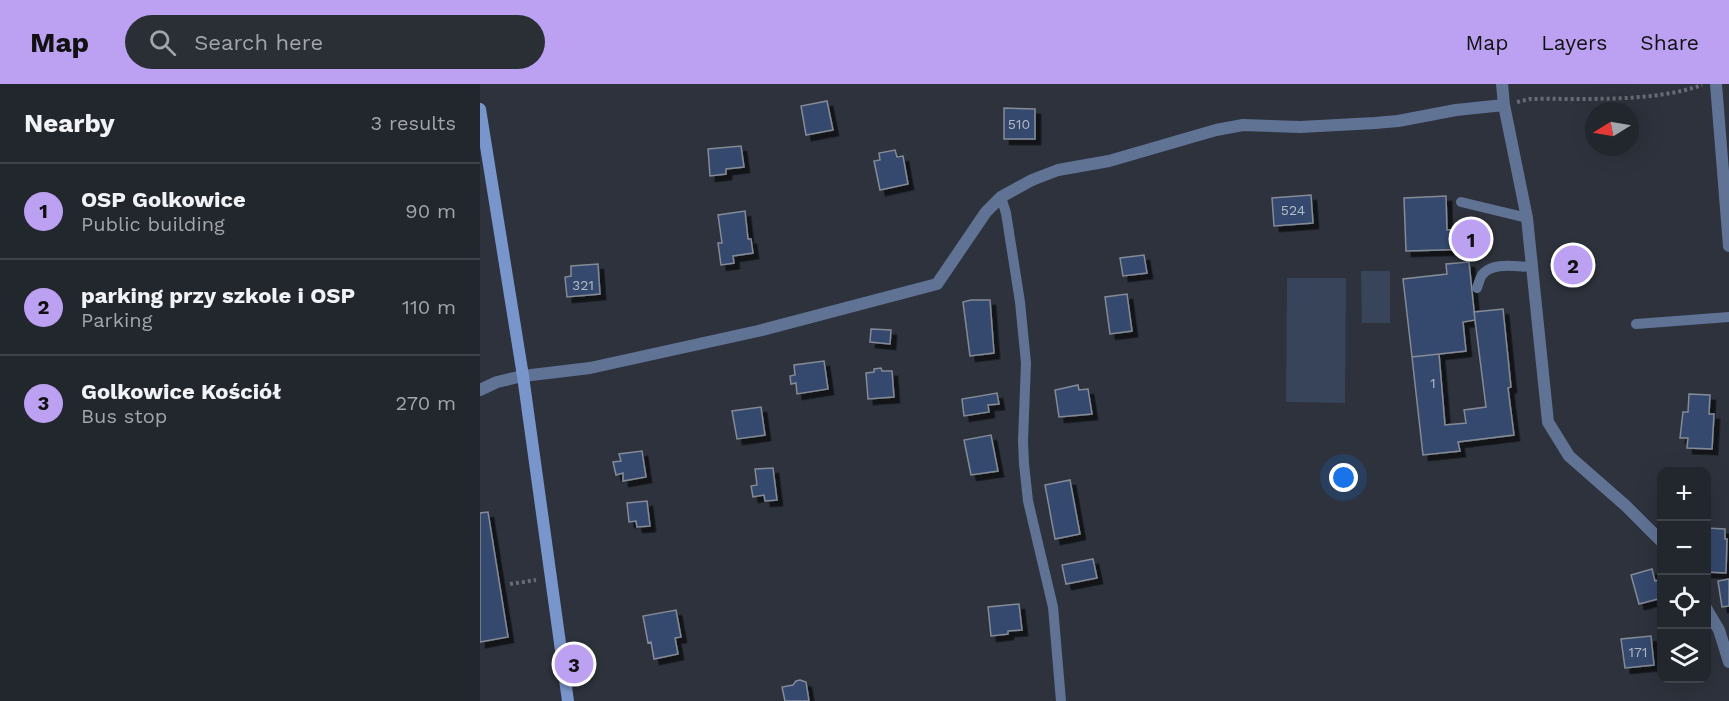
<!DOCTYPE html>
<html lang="en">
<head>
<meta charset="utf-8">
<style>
  body { margin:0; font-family:"Work Sans",sans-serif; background:#2a2e35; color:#f1f3f6 }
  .controls { position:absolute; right:18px; bottom:18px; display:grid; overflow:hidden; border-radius:12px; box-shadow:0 6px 24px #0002 }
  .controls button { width:54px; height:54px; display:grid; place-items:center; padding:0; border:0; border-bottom:2px solid #3f4349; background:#22262d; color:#f1f3f6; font:30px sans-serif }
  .compass { position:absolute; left:1105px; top:18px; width:54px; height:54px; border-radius:50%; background:#22262d; box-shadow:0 6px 24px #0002; rotate:259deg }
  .you { position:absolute; left:864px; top:394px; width:21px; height:21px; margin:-15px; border:4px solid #fff; border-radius:50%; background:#1a73e8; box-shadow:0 0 0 9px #1a73e833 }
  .badge { display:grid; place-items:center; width:39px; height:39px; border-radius:50%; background:#bca0f2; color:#111; font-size:20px; font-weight:700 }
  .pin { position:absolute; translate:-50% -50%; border:3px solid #fff; box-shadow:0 2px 6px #0006 }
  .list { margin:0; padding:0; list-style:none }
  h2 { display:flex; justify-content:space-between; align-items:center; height:78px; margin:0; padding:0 24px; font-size:26px }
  h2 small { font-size:20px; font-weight:400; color:#a2a5aa }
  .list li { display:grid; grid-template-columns:39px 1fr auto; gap:18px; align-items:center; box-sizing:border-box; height:96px; padding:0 24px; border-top:2px solid #3f4349 }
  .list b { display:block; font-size:22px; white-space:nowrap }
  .list p { margin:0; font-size:20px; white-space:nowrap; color:#a2a5aa }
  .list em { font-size:20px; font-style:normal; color:#a2a5aa }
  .icon { flex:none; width:33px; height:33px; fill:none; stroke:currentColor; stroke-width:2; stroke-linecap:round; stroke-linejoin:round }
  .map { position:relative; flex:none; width:1249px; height:617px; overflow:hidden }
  header { display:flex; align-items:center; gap:36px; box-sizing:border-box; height:84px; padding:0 30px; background:#bca0f2; color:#111 }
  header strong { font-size:28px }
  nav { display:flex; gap:33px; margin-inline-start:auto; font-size:21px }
  .search { width:420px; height:54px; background:#2a2e35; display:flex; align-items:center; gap:15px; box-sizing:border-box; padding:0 21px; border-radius:33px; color:#a2a5aa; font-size:22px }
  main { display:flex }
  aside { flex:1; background:#22262d }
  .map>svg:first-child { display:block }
  .green { fill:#38445a }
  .building { fill:#35496e; stroke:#848a96; stroke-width:1.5; filter:url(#shadow) }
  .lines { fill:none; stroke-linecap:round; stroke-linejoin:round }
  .path { stroke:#686d75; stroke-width:4; stroke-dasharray:3 3; stroke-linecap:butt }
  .lane { stroke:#607395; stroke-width:10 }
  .street { stroke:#607395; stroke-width:12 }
  .secondary { stroke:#7996cc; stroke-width:12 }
  .labels { text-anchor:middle; stroke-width:5; stroke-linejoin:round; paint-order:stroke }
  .number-label { font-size:14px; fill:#b1b9c6 }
</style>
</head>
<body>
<header>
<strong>Map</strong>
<div class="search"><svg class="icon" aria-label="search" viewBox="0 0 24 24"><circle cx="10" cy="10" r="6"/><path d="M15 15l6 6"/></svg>Search here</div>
<nav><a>Map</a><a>Layers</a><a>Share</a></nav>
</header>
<main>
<aside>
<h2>Nearby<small>3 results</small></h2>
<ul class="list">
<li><span class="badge">1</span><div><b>OSP Golkowice</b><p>Public building</p></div><em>90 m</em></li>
<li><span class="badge">2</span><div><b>parking przy szkole i OSP</b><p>Parking</p></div><em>110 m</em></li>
<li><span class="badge">3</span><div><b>Golkowice Kościół</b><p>Bus stop</p></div><em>270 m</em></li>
</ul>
</aside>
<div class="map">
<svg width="1249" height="617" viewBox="0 0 1249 617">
  <defs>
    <filter id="shadow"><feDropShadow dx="5.5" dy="5.5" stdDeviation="0" flood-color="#0009"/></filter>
  </defs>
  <rect width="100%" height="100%" fill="#2d323c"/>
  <!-- green -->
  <path class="green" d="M881 187H910V239H882Z
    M807 194H866L865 319 806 318Z"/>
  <!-- building -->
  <path class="building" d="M347 17 353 46 326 51 321 22Z
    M524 24 555 25V55H524Z
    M261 62 264 83 246 85V90L230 92 228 65Z
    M415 66 417 73 423 72 428 100 400 106 394 77 400 76 399 69Z
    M831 111 833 139 794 142 792 114Z
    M966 112 967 146 994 145 995 165 926 167 924 114Z
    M265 127 268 155H271L273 169 253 172 254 179 241 181 238 159H242L238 131Z
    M664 171 667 189 643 192 640 174Z
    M989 178 995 236 983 238 986 267 932 273 923 195 967 190 966 180Z
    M118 180 120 210 87 213 85 193 91 192V182Z
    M647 210 652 247 630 250 625 213Z
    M491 216H510L514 269 490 272 483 218Z
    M1023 225 1031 303 1028 304 1034 351 978 358 980 367 943 371 932 273 959 270 965 341 986 339 984 326 1006 323 994 228Z
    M391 245 411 246 410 260 390 258Z
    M344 277 348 305 317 310 316 299 311 300 310 292 315 291 314 281Z
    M401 284 402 287H412L414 313 388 315 386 289 394 288V285Z
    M598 301 599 306 608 305 612 330 579 333 575 306Z
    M517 309 519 320 508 321 509 328 484 332 482 315Z
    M1209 310 1230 311 1229 330H1234L1232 365 1207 364 1208 354H1200L1203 328H1208Z
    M281 323 285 351 257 355 252 327Z
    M511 351 518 387 491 391 484 356Z
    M162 367 166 393 143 397V389L136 391 133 378 141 377 139 370Z
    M293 384 297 416 285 417 284 411 273 413 271 402 277 401 275 385Z
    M590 396 600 450 575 455 565 401Z
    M167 417 170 442 157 443 156 437 149 438 147 419Z
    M8 428 28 553 0 558V429Z
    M1226 444 1245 445V455H1247L1246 489 1226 488Z
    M613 475 617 494 586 500 582 481Z
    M1172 485 1175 497 1182 495V514L1159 520 1151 491Z
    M1249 495V522L1242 523 1238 497Z
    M539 520 542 546 528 547V550L511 552 508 523Z
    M196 526 201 553 195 554 198 570 174 575 171 558 168 559 163 532Z
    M1171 552 1174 581 1145 584 1141 555Z
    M320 596 326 598 329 617H305L302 603 313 601 316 597Z"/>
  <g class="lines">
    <!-- path -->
    <path class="path" d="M1037 18 1050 15C1104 14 1171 19 1222 1
      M30 500 56 496"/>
    <!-- lane -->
    <path class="lane" d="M521 113 526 129 540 218 546 279 543 357 544 380 548 417 573 523 581 617
      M981 118 1047 134
      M997 204C998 201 1000 194 1002 191 1012 177 1038 183 1053 183
      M1156 240 1249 233"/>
    <!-- street -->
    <path class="street" d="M1022 0 1024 21 1047 134 1068 338 1089 372 1146 422 1182 458
      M1236 0 1249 162
      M0 306 17 298 43 292 110 284 278 247 457 200 506 128 521 113 552 96 578 86 629 77 736 46 763 41 820 43 895 39 918 37 976 26 1024 21
      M1226 524 1239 546 1249 578"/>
    <!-- secondary -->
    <path class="secondary" d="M0 25 43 292 88 617"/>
  </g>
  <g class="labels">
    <!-- number labels -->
    <g class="number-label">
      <text x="539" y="45">510</text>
      <text x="813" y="131">524</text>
      <text x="103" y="206">321</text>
      <text x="953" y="304">1</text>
      <text x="1158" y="573">171</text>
    </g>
  </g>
</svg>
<div class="controls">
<button>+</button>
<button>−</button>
<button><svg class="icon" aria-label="locate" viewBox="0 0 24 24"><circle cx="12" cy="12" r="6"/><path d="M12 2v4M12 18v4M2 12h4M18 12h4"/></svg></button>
<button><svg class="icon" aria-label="layers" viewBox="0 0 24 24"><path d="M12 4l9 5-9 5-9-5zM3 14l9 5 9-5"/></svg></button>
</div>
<svg class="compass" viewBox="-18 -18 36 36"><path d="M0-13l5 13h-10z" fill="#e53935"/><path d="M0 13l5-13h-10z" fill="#a2a5aa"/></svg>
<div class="you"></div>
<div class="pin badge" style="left:991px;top:155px">1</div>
<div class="pin badge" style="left:1093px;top:181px">2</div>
<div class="pin badge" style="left:94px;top:580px">3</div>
</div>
</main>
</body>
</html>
